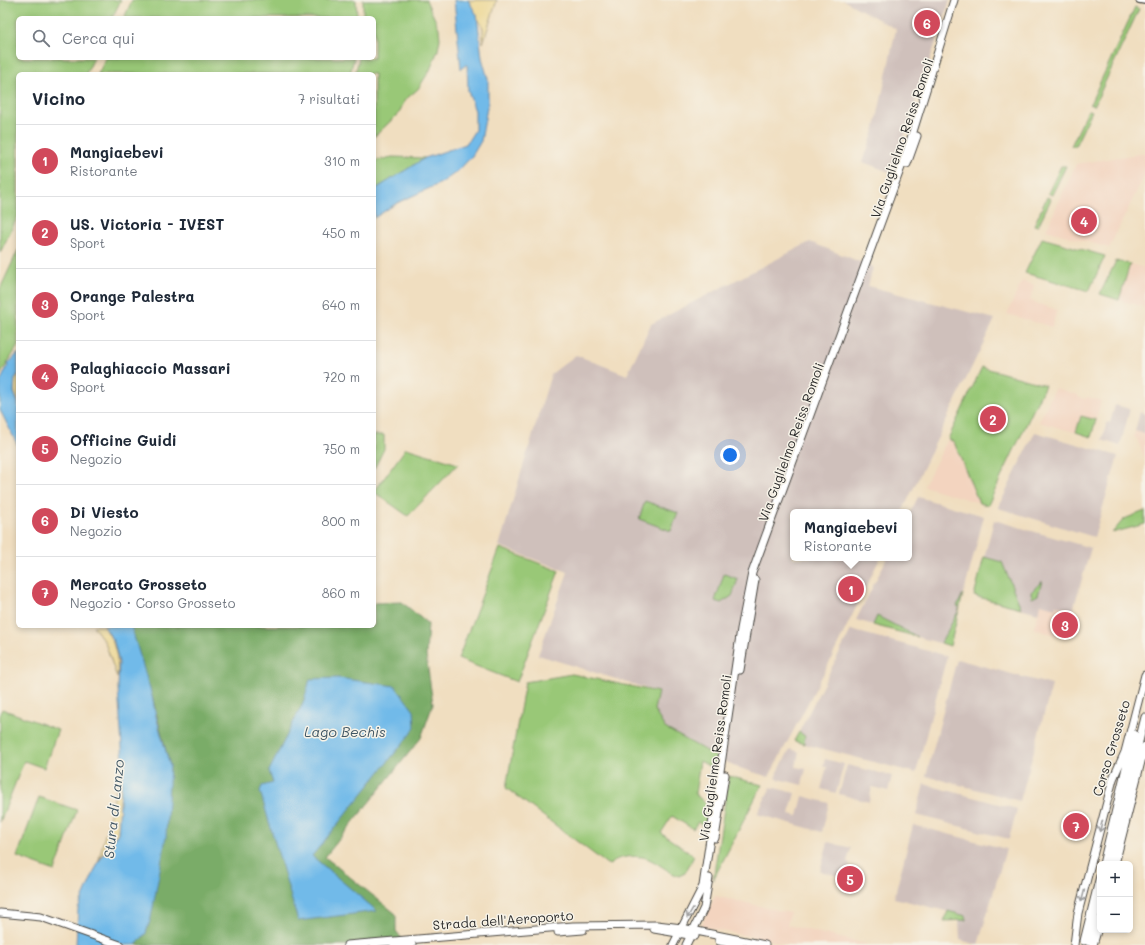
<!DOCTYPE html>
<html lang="it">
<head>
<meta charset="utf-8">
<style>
  body { margin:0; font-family:Mali,sans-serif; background:#f6f6f7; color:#1f2937 }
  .controls { position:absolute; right:12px; bottom:12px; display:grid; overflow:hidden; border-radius:6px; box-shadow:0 2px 6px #0003 }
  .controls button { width:36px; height:36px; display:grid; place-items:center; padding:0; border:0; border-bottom:1px solid #e0e1e3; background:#fff; color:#1f2937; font:20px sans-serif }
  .you { position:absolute; left:730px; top:455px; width:14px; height:14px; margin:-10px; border:3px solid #fff; border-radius:50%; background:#1a73e8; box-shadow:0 0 0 6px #1a73e833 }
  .badge { display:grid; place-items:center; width:26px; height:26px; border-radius:50%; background:#d1495b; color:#fff; font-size:13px; font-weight:700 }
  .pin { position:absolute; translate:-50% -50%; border:2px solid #fff; box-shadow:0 1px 4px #0006 }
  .popup { position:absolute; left:790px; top:509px; width:122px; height:52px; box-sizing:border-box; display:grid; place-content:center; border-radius:6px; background:#fff; filter:drop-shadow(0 1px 3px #0005); font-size:13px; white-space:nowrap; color:#747a83 }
  .popup b { font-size:15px; color:#1f2937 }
  .popup::after { content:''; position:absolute; left:50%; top:100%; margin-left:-8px; border:8px solid transparent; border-top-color:#fff }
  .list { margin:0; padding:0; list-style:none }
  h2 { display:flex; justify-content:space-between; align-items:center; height:52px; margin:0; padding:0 16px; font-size:17px }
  h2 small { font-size:13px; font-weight:400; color:#747a83 }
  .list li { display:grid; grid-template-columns:26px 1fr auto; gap:12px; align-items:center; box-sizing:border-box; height:72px; padding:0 16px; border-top:1px solid #e0e1e3 }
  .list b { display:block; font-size:15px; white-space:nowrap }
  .list p { margin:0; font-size:13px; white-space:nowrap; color:#747a83 }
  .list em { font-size:13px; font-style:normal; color:#747a83 }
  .icon { flex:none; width:22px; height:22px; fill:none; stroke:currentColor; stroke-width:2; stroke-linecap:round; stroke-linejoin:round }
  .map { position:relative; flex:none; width:1145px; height:945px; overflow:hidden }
  .search { position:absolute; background:#fff; box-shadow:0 2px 6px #0003; left:16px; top:16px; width:360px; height:44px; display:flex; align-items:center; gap:10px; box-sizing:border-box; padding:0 14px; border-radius:6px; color:#747a83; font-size:15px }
  .panel { position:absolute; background:#fff; box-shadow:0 2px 6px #0003; left:16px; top:72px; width:360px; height:556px; border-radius:6px }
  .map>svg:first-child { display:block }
  .built { fill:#f3d4bf }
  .industrial { fill:#cfc0bb }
  .green { fill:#99c877; stroke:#627a51 }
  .forest { fill:#7aac68; stroke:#526c4a }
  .sand { fill:#eeda9e; stroke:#8c8264 }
  .water { fill:#71bae9; stroke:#4e728a }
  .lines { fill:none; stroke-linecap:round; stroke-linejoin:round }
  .minor-casing { stroke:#494641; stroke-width:8 }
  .major-casing { stroke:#494641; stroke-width:9 }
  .minor { stroke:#fff; stroke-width:5.5 }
  .major { stroke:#fff; stroke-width:7 }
  .oneway { stroke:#a0a0a0 }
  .labels { text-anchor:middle; stroke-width:3; stroke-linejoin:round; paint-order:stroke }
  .street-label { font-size:13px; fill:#2b2b2b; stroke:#f7f3e8 }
  .water-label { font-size:14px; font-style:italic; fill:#405664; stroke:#f7f3e8 }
</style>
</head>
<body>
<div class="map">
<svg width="1145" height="945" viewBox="0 0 1145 945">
  <rect width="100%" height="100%" fill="#f7f3e8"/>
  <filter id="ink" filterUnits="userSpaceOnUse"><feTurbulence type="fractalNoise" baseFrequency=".025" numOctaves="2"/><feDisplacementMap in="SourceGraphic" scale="8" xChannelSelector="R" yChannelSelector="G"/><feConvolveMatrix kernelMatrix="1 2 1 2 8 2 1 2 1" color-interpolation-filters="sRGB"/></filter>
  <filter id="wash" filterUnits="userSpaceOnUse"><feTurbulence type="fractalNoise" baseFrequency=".012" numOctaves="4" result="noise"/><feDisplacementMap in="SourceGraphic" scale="16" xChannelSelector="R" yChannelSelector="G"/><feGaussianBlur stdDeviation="0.9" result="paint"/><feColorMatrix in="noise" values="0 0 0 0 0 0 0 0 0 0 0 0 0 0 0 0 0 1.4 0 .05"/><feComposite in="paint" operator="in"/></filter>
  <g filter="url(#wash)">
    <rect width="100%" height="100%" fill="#f0dec0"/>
    <!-- built -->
    <path class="built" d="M1145 153V174L1109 248 1046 230 1076 164Z
      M1130 264 1145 268V307L1119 300Z
      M1022 281 1034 285 1030 301 1057 310 1052 327 1007 314Z
      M1055 388 1078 395V397L1085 399 1088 397 1101 401 1091 437 1039 422Z
      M1135 431 1145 434V458L1137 439 1134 437Z
      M948 439 954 442 979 503 924 486Z
      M1041 604 1054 607 1055 605 1074 610 1065 638 1034 629Z
      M1066 821 1087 826 1086 832 1065 826Z
      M715 896 790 913 787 925 870 945H791L703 927 701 926Z"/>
    <!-- industrial -->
    <path class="industrial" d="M843 0H950L892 173 863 162 875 128 896 29Z
      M810 242 873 267 868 286 995 319 902 512H793V558H880L828 665 769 777 733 766 665 728 654 710 658 692 538 655 568 572 499 546 551 374 576 355 627 375 651 324Z
      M1115 405 1130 409 1120 446 1102 440 1107 422 1110 423Z
      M1140 412 1145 414V434L1135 431Z
      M1035 432 1118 456 1094 537 998 508Z
      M918 497 984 516 950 646 856 620 887 558H909V515Z
      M994 520 1091 548 1073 610 1056 605 1055 608 1041 604 1038 613 974 596Z
      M851 630 947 656 916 773 804 744 805 736 799 732Z
      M957 659 1052 685 1020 801 926 776Z
      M790 749 799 752 796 767 806 769 802 785 775 778Z
      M825 759 844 764 836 793 821 789 827 767 823 765Z
      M847 765 892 776 888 791 872 787 869 802 839 794Z
      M924 784 1017 809 1009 839 916 815Z
      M771 787 795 793 789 814 798 816 803 796 829 803 822 832 757 814Z
      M913 825 1006 849 978 945 960 940 959 920H966V916L894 898Z
      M828 842 851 848 847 862 850 863 847 878 820 871Z"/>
    <!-- green -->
    <path class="green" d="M0 0H121L112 18H18V58H94L86 74H18V216L0 253Z
      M132 0H356L357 18H124Z
      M363 0H426L439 28 440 39 438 50 430 70 418 89 405 100 399 113 374 137V74H355L359 58H374V18H363Z
      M1135 7 1139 9 1094 106 1090 104Z
      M106 58H354L350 74H98Z
      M1088 110 1092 111 1075 146H1071Z
      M392 157 425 158 374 190V161Z
      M1061 166H1066L1052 195 1048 193Z
      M1047 197 1051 199 1038 226 1034 225Z
      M1042 238 1105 256 1089 291 1025 273Z
      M18 250V346L0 375V289Z
      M1116 261 1130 264 1119 300 1100 294Z
      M982 367 1045 385 988 505 979 503 954 442 948 439Z
      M1081 416 1096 420 1091 437 1076 432Z
      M374 435H384V449L374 469Z
      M406 448 458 464 408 516 374 492Z
      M645 501 678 513 671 531 639 519Z
      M1145 511V524L1112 533 1124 519Z
      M500 548 559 571 517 682 458 659Z
      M984 557 1002 562 1021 608 974 596Z
      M724 574 738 579 732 596 721 603 715 601Z
      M1042 581 1038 595 1032 598 1031 592Z
      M963 594 950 646 941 643 960 608 957 606Z
      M877 616 918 637 873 625Z
      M572 674 658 692 654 710 665 728 717 757 715 770 700 761 695 794 710 807 707 829 698 822 693 829 672 816 661 833 694 856 685 873 679 876C667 872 658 862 646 858 638 855 614 856 610 865L607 864 506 788 525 682Z
      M2 709 58 730 44 768 24 761 0 822V713Z
      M799 732 805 736 804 744 794 741Z
      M729 776 762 785 713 880Z
      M39 797 77 810 55 871 17 857Z
      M948 911 966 916 967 920 944 921Z"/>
    <!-- forest -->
    <path class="forest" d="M402 602 428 624 426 655 433 704 421 738 325 857 396 914V931L407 945H136L146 933 170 766 152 696 130 626H374V603Z"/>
    <!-- sand -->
    <path class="sand" d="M468 0H497L483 43V28Z
      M18 374V403C14 393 11 383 18 374Z
      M93 626H104C115 643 119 657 117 678L105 642Z
      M123 762 118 833 107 844 98 863Z"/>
    <!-- water -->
    <path class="water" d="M454 0H468L477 15 482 58 488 79V102L481 141 472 156 458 171 441 183 397 203 374 218V190L425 158 466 144 475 130V111L468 91 467 64 461 69Z
      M18 353V374L15 379 14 392 18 403V446L0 410V382L9 363Z
      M104 626H131L152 696 156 716 170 766 166 837 151 918 146 933 136 945H76L78 909 98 863 118 833 123 762 118 688 119 663 114 642Z
      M338 678 395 686 414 711 415 728 312 856 377 911 298 921 260 791 262 786 273 783 269 771 304 701 310 679Z"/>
  </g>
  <g filter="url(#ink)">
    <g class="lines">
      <!-- minor casing -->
      <g class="minor-casing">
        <path id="minor" d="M1139 0 1145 1"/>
      </g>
      <!-- major casing -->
      <g class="major-casing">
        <path id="major" d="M907 164 917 136
          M740 670 755 580
          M715 838 725 775
          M1103 864 1134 734
          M1109 864 1145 717
          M1115 864 1145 746
          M0 913 41 917 120 945
          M654 929 695 936
          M558 932 583 930
          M719 941 740 945
          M1084 941 1100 876
          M1089 942 1100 896
          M347 945 573 926 657 925 682 928 765 945
          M394 945 412 944
          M673 945 703 886 741 629 752 573 907 151 954 0
          M686 945 704 908 709 878
          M1074 945 1078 913 1113 779 1125 752 1145 675
          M1093 945 1100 921"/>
      </g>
      <!-- minor -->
      <use href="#minor" class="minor"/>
      <!-- major -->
      <use href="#major" class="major"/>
    </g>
    <!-- one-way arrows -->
    <defs><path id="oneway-shaft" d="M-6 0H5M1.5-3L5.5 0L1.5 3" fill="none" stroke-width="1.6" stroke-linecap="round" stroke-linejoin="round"/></defs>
    <g class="oneway">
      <use href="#oneway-shaft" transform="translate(1101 826) rotate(105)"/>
      <use href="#oneway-shaft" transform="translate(1083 896) rotate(104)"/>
      <use href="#oneway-shaft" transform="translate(690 913) rotate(120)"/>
    </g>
  </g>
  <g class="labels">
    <!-- street labels -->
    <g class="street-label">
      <text transform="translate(902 138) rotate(-71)" y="5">Via Guglielmo Reiss Romoli</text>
      <text transform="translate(791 442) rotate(-70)" y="5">Via Guglielmo Reiss Romoli</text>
      <text transform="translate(1111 748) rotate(-73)" y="5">Corso Grosseto</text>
      <text transform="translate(715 758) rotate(-82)" y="5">Via Guglielmo Reiss Romoli</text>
      <text transform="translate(503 920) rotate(-4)" y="5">Strada dell'Aeroporto</text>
    </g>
    <!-- water labels -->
    <g class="water-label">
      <text x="345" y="737">Lago Bechis</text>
      <text transform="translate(114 809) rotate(-84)" y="5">Stura di Lanzo</text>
    </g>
  </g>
</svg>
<div class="controls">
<button>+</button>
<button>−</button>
</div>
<div class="you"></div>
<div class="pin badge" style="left:851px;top:589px">1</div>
<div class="popup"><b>Mangiaebevi</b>Ristorante</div>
<div class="pin badge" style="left:993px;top:419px">2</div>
<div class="pin badge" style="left:1065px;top:625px">3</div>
<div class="pin badge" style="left:1084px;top:221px">4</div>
<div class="pin badge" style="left:850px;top:879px">5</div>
<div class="pin badge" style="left:927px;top:23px">6</div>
<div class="pin badge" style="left:1076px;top:826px">7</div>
<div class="search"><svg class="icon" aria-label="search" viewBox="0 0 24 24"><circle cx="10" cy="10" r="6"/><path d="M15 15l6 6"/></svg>Cerca qui</div>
<section class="panel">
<h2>Vicino<small>7 risultati</small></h2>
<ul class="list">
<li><span class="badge">1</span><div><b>Mangiaebevi</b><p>Ristorante</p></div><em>310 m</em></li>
<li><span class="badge">2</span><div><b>US. Victoria - IVEST</b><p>Sport</p></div><em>450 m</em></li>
<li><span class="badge">3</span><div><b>Orange Palestra</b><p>Sport</p></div><em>640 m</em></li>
<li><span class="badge">4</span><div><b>Palaghiaccio Massari</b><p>Sport</p></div><em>720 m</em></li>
<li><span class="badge">5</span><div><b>Officine Guidi</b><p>Negozio</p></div><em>750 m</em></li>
<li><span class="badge">6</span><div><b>Di Viesto</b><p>Negozio</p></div><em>800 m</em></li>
<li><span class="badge">7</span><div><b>Mercato Grosseto</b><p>Negozio · Corso Grosseto</p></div><em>860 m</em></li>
</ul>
</section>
</div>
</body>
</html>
